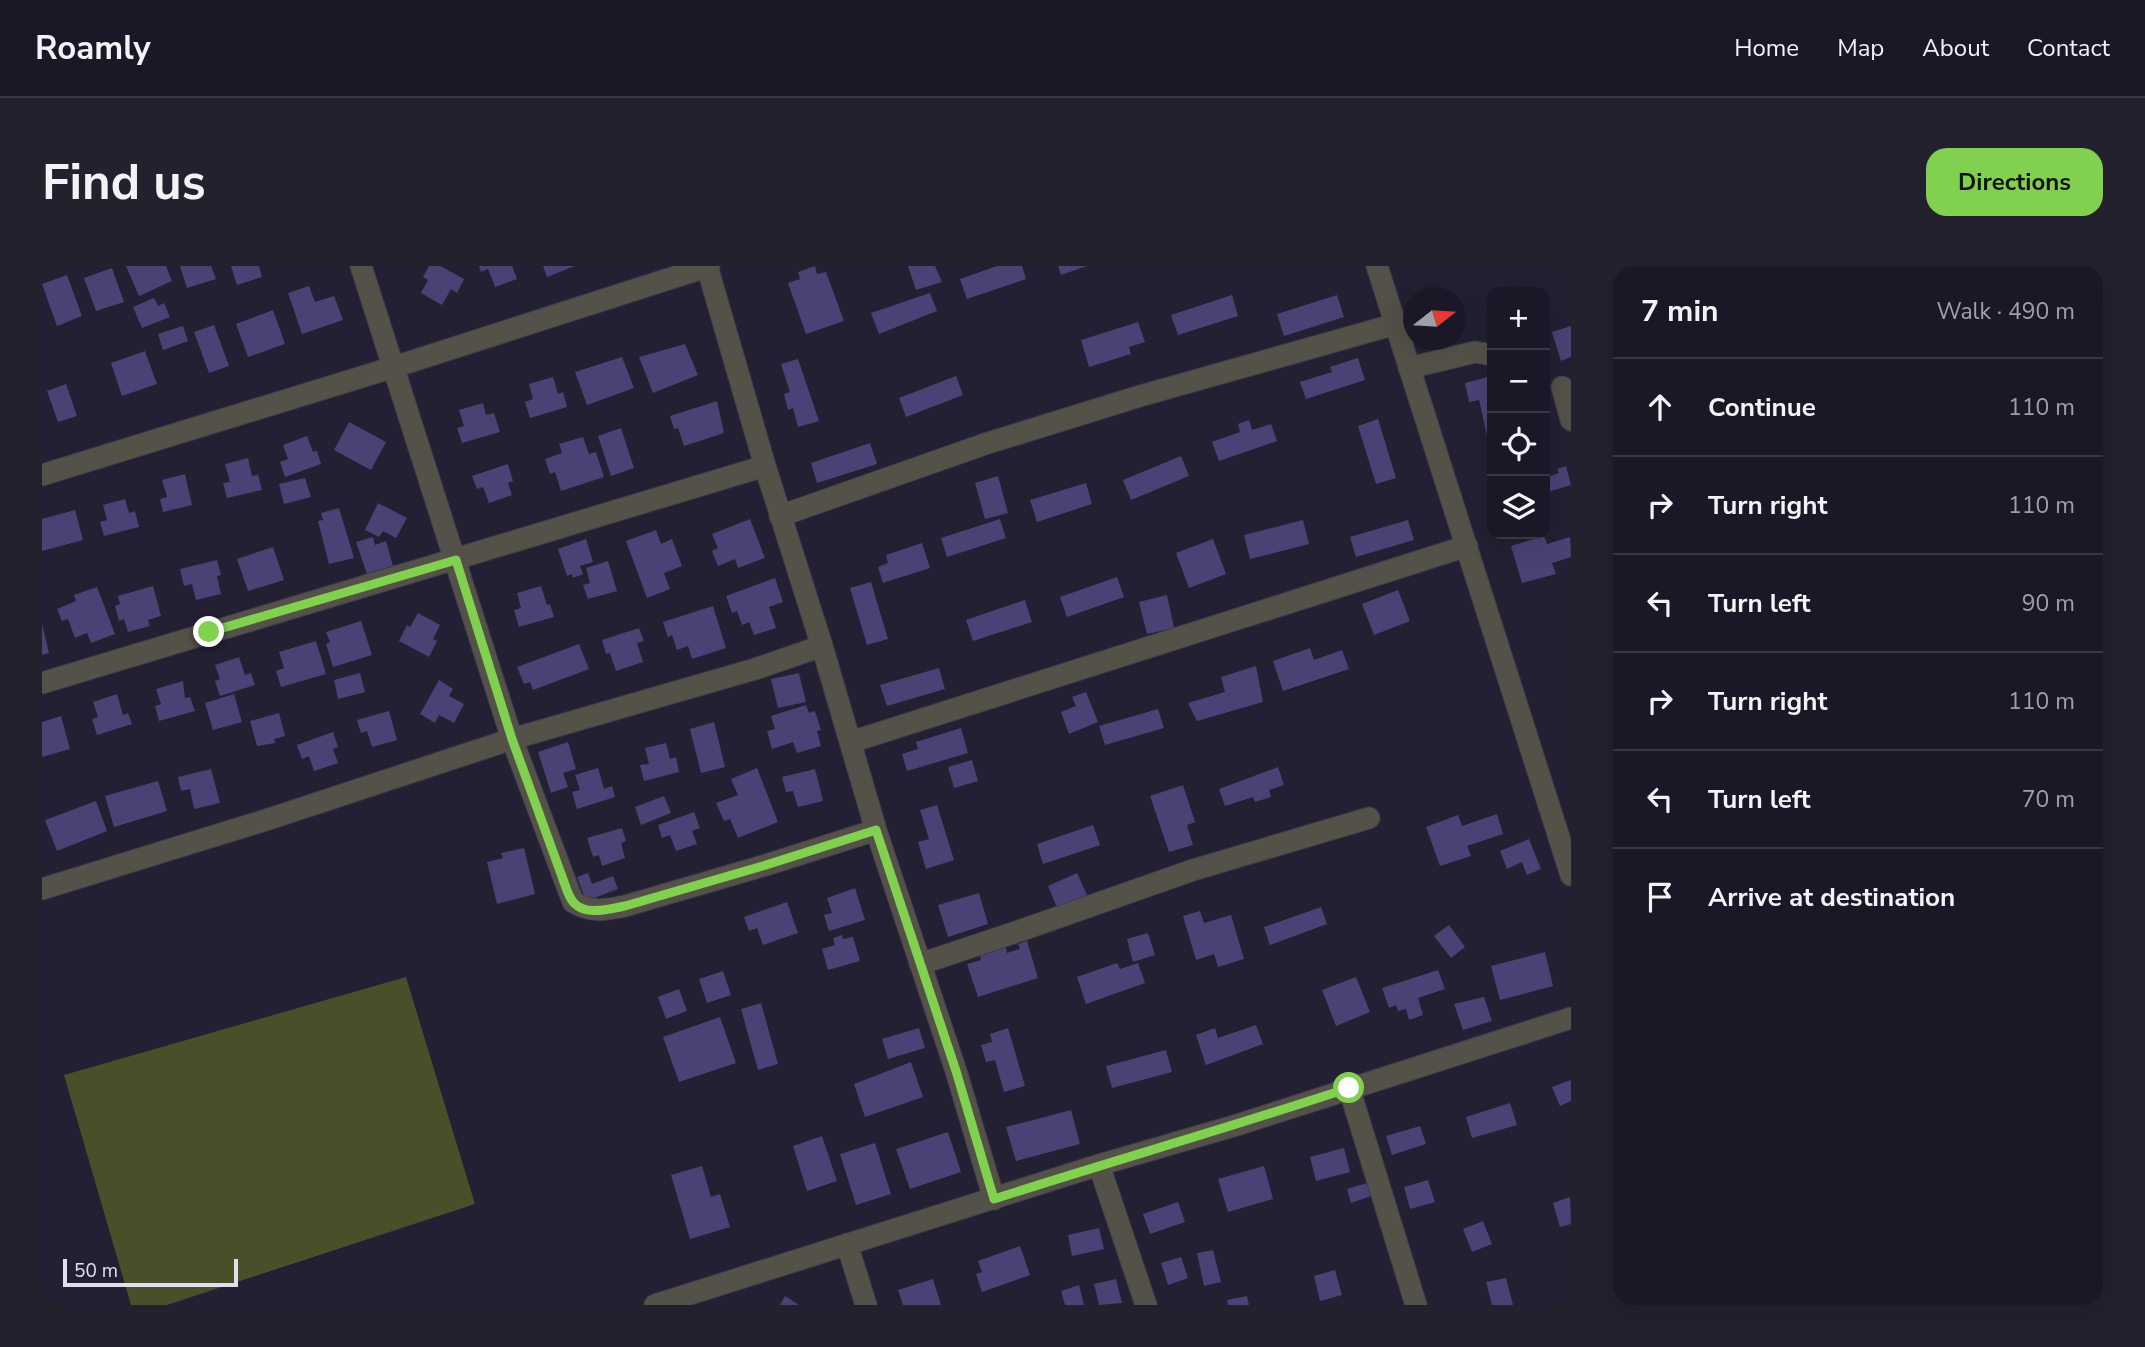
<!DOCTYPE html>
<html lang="en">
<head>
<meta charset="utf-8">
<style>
  body { margin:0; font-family:"Nunito Sans",sans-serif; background:#23212e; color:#f1f3f6 }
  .controls { position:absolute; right:21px; top:21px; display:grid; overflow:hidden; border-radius:14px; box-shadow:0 7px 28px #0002 }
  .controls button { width:63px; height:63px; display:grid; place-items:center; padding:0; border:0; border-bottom:2px solid #383743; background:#1a1826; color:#f1f3f6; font:35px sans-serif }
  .compass { position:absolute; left:1361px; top:21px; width:63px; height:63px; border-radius:50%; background:#1a1826; box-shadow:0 7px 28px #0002; rotate:73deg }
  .scale { position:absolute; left:21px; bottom:18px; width:175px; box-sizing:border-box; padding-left:7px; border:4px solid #e0dfec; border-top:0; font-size:19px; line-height:24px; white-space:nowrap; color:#e0dfec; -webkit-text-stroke:5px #222032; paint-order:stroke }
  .stop { position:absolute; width:21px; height:21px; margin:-16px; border:5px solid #81d050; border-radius:50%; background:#fff }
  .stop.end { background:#81d050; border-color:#fff; box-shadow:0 2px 7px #0008 }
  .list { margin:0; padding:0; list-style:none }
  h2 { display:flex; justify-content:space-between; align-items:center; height:91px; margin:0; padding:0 28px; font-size:30px }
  h2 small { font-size:23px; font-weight:400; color:#9fa0a7 }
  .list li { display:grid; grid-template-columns:46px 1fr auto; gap:21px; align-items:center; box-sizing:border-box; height:98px; padding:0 28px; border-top:2px solid #383743 }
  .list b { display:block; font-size:26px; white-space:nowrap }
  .list em { font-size:23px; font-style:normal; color:#9fa0a7 }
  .icon { flex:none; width:38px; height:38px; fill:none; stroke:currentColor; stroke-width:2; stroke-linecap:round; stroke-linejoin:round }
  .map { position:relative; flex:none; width:1529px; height:1039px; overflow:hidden; border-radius:21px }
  header { display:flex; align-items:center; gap:42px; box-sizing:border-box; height:98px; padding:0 35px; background:#1a1826; border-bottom:2px solid #383743 }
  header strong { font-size:33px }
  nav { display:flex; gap:38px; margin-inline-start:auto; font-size:24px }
  .intro { display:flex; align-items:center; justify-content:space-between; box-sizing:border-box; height:168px; padding:0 42px }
  h1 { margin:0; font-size:49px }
  .button { padding:18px 32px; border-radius:21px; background:#81d050; color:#111; font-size:24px; font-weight:700 }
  main { display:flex; gap:42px; padding:0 42px }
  aside { flex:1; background:#1a1826; border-radius:21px; box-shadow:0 7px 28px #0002 }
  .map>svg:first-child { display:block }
  .green { fill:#484f29 }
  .building { fill:#4a4275 }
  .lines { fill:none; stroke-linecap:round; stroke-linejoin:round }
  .minor-casing { stroke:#3d3b4c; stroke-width:23 }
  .tertiary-casing { stroke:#3d3b4c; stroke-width:23 }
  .minor { stroke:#545148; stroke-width:21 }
  .tertiary { stroke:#545148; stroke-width:21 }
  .route { stroke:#81d050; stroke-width:9 }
</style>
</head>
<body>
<header>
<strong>Roamly</strong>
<nav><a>Home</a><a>Map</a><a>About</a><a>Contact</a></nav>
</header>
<div class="intro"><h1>Find us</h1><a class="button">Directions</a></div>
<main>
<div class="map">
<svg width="1529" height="1039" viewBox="0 0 1529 1039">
  <rect width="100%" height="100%" fill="#222032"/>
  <!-- green -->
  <path class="green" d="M364 711 433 938 125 1039H89L22 809Z"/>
  <!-- building -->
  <path class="building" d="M84 0H124L130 15 97 30Z
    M138 0H169L174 13 145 22Z
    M189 0H217L220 11 195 19Z
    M387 0H398L422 13 415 27 409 23 400 39 379 27 386 14 381 11Z
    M437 0H470L475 13 453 21 446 3 439 6Z
    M501 0H533L505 11Z
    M773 0 775 8 784 6 802 55 764 68 746 17 758 13 756 6Z
    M866 0H893L900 16 874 24Z
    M955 0H980L984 13 925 33 918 13Z
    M1016 0H1045L1019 9Z
    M70 2 82 36 54 45 42 12Z
    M25 9 40 50 15 60 0 18Z
    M267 20 273 36 292 30 301 54 260 68 246 27Z
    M888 27 895 45 837 68 829 47Z
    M1190 29 1196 50 1136 69 1129 49Z
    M1295 29 1302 51 1242 70 1235 48Z
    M112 32 116 40 122 37 128 51 100 62 91 41Z
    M231 44 243 78 206 91 194 58Z
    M1096 56 1103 76 1087 81 1089 88 1047 101 1039 74Z
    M172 59 187 100 167 107 152 66Z
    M141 60 146 75 121 84 116 68Z
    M1529 60V91L1519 95 1510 66Z
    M643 78 656 109 611 127 597 91Z
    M103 85 115 118 80 130 69 97Z
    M580 91 592 122 545 139 533 106Z
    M1316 92 1323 114 1264 133 1258 116 1290 106 1288 101Z
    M756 93 777 155 756 161 751 142 746 144 742 128 748 126 739 98Z
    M914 110 921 129 864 151 857 132Z
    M511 111 516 128 521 126 525 141 488 152 483 136 491 133 487 118Z
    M1446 111 1450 130V173L1446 174 1437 134 1427 136 1423 117Z
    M24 118 35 150 16 156 5 125Z
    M675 135 682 167 642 180 636 162 632 163 628 150Z
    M441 137 444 149 452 147 458 166 420 177 415 162 422 160 417 144Z
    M1336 153 1354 212 1334 218 1316 160Z
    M1207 154 1210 164 1229 158 1235 175 1177 195 1170 176 1198 166 1196 158Z
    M307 156 344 176 329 204 292 184Z
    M579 162 592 202 569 210 556 170Z
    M265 170 271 186 275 185 279 198 243 211 238 196 246 193 241 179Z
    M541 171 547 188 554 186 562 211 519 225 513 206 508 208 503 193 520 187 517 178Z
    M828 177 835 198 775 217 769 197Z
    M1139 190 1147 210 1089 234 1081 214Z
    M206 192 210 210 216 209 220 224 185 232 181 217 188 216 183 198Z
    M466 198 471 215 466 217 470 229 447 237 441 221 435 223 430 210Z
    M1524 200 1529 219 1503 227V212L1517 207 1515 203Z
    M143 208 150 239 121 246 118 233 125 231 120 214Z
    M956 210 966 247 943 253 933 217Z
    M263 212 269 231 242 238 237 218Z
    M1044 217 1050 238 995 256 988 234Z
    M83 233 87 247 93 245 97 261 62 270 58 256 65 254 61 239Z
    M336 237 365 252 354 272 341 265 337 271 323 264Z
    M297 242 312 292 287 298 276 255 281 254 279 247Z
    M33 244 41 274 0 285V253Z
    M708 253 723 292 696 302 693 293 676 300 670 285 676 282 670 268Z
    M958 253 964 272 905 291 899 272Z
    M1261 254 1267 278 1208 293 1202 269Z
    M1366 254 1372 274 1314 291 1308 271Z
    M614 264 619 278 630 273 640 300 622 307 628 323 605 332 584 275Z
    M1502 270 1505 278 1528 271 1529 291 1510 297 1514 308 1480 317 1469 280Z
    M331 271 333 279 344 275 351 300 325 308 314 276Z
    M544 273 551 296 538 300 541 308 531 312 530 308 525 310 516 283Z
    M1171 273 1184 308 1147 322 1134 287Z
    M880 277 888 302 841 317 836 301 846 297 844 289Z
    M231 281 242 314 206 325 195 293Z
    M175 294 179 309 175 310 179 328 154 334 150 318 142 320 138 303Z
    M566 295 575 325 546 333 541 319 548 317 544 302Z
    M1075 311 1082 331 1025 351 1018 331Z
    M733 312 741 336 727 341 734 362 712 369 707 356 700 359 695 345 690 347 684 330Z
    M829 316 846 373 825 379 808 322Z
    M111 320 119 350 106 354 108 360 86 366 82 353 77 355 73 340 78 338 76 330Z
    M499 320 505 339 508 338 512 351 477 361 472 344 479 342 475 327Z
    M55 321 73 368 49 377 45 367 33 372 26 353 20 355 15 343 34 335 32 329Z
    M1356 324 1368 355 1332 369 1320 338Z
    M1125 329 1132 362 1105 368 1097 336Z
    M983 334 990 356 931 375 924 354Z
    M671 340 684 382 650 393 646 380 635 384 630 369 626 371 621 356Z
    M376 347 398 359 391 373 395 375 387 391 357 375 365 359 368 361Z
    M319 355 330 389 291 401 284 378 288 376 284 366Z
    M0 358 7 387 0 389Z
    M597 362 602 375 595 377 601 396 574 405 568 387 564 388 560 374Z
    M274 375 284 408 239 421 234 405 242 402 237 386Z
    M537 378 547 403 491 424 488 416 482 418 475 401Z
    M1268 382 1272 394 1300 384 1307 403 1241 425 1231 395Z
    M197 391 203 409 209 407 213 419 178 430 173 415 178 413 173 399Z
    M1214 400 1221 436 1155 455 1146 437 1183 426 1179 411Z
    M897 402 903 423 845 440 838 419Z
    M318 407 323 426 296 433 292 414Z
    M757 407 764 436 736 442 729 413Z
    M397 414 411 423 407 430 422 438 412 457 397 449 393 457 378 448Z
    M141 415 143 432 148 431 153 445 117 455 113 440 119 438 114 423Z
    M1044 426 1056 456 1027 468 1019 446 1034 440 1030 431Z
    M75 428 81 449 86 447 90 458 55 469 50 453 56 451 51 436Z
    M192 428 200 456 171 464 163 437Z
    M764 439 767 447 773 445 779 464 775 465 779 480 755 487 751 476 730 483 725 465 733 463 729 450Z
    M1116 443 1122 462 1063 479 1057 460Z
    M347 445 355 474 330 481 325 465 319 467 315 454Z
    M237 447 243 470 232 473 233 477 215 480 208 455Z
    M19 450 28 483 0 491V456Z
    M672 456 683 501 659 507 648 463Z
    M919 462 926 487 865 505 860 488 876 483 874 476Z
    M291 466 296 481 291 483 296 497 272 505 267 490 260 493 255 479Z
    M526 476 534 503 521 507 526 521 509 527 496 486Z
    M624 477 628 493 634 491 637 506 602 515 598 499 607 498 603 482Z
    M930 494 936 515 912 522 906 501Z
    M1236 501 1242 519 1227 524 1229 531 1213 536 1211 531 1183 540 1177 523Z
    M556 502 562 523 570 520 573 531 535 543 530 526 538 524 533 509Z
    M715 502 736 556 696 572 688 553 682 555 674 537 696 529 689 513Z
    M169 503 178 537 152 543 148 523 139 525 136 511Z
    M773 503 781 535 756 541 751 525 744 526 740 511Z
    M116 515 125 545 72 561 63 530Z
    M1141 519 1153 556 1145 559 1151 579 1127 586 1108 530Z
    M622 530 629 547 599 559 593 541Z
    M54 535 65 565 15 585 3 554Z
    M895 539 912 594 884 603 876 576 887 573 878 544Z
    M652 546 658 562 650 565 655 578 634 585 628 569 620 572 616 559Z
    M1455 548 1461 568 1425 580 1429 590 1398 600 1384 561 1416 549 1420 560Z
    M1051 559 1058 579 1001 598 995 578Z
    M580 562 584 575 579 577 583 592 560 600 557 589 551 591 545 572Z
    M1487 573 1499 603 1485 609 1480 596 1465 603 1458 585Z
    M482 582 493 628 455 638 445 596 461 592 459 587Z
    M546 607 550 618 571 610 576 623 544 635 535 611Z
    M1035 607 1046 631 1016 644 1006 620Z
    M813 622 823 654 787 665 782 649 790 647 785 632Z
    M937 627 946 658 906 671 896 639Z
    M745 636 756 667 721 679 715 662 707 665 702 651Z
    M1279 641 1285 658 1228 679 1222 661Z
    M1158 645 1162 657 1189 649 1202 693 1176 701 1172 688 1154 694 1141 650Z
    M1407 659 1423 681 1409 692 1392 670Z
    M1106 667 1113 689 1091 696 1085 673Z
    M800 669 801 673 811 671 818 695 786 704 780 683 793 679 791 672Z
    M985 675 996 712 936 731 925 698 939 694 938 689 964 681 965 687 978 683 976 678Z
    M1503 686 1511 720 1458 734 1449 700Z
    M1075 697 1078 703 1096 697 1103 717 1044 738 1035 711Z
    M1396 704 1403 723 1376 732 1381 749 1367 754 1364 743 1356 745 1354 739 1347 742 1340 722Z
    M681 705 689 729 665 737 657 713Z
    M1314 711 1328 746 1294 760 1280 724Z
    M637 723 645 745 624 753 616 731Z
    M1442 731 1450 755 1421 764 1412 738Z
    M719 737 736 798 716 804 699 743Z
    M678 751 694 797 637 816 621 771Z
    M1214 759 1221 778 1164 799 1154 769 1173 762 1176 772Z
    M877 762 883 782 846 793 840 773Z
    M966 762 983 820 962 826 953 794 944 796 939 779 950 776 948 768Z
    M1124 784 1130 806 1070 822 1064 800Z
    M869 796 881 831 823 851 812 818Z
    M1529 814V835L1518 840 1510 821Z
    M1468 837 1475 859 1430 872 1424 851Z
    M1029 844 1038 878 974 895 964 861Z
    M1378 860 1384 878 1350 889 1344 870Z
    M906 866 919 906 868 923 854 883Z
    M780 870 795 915 765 925 751 880Z
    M833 877 849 928 814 939 798 888Z
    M1302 882 1308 906 1274 915 1268 891Z
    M660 900 669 931 678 928 688 961 648 973 629 909Z
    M1222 900 1231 933 1186 946 1176 913Z
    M1386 914 1393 936 1368 943 1362 921Z
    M1325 917 1329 930 1309 937 1305 923Z
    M1528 931 1529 958 1518 961 1511 937Z
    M1136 936 1143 956 1108 968 1101 948Z
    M1441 955 1450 978 1430 986 1421 963Z
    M1057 962 1062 983 1030 990 1026 969Z
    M978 980 988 1009 940 1026 934 1008 940 1006 936 995Z
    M1171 984 1179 1016 1162 1020 1155 987Z
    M1139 991 1146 1012 1126 1019 1119 997Z
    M1293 1004 1300 1029 1278 1035 1272 1010Z
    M1464 1012 1471 1039H1450L1444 1016Z
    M891 1013 899 1039H861L856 1024Z
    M1074 1013 1080 1037 1057 1039 1052 1018Z
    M1037 1019 1042 1039H1023L1019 1025Z
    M743 1030 757 1039H738Z
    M1205 1030 1207 1039H1186L1185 1034Z"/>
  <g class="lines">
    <!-- minor casing -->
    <g class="minor-casing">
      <path id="minor" d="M319 0 470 473 531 636C549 647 563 644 583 640L724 599 834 564
        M665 0 723 200 780 380 834 564 914 805 952 933
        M1335 0 1529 609
        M1367 102 1433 86 1450 89
        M1520 121 1529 154
        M738 250 943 178 1098 130 1354 58
        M0 417 723 200
        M809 476 1425 280
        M0 623 227 553 470 473 713 403 780 380
        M878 698 980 664 1151 604 1327 552
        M1307 822 1374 1039
        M1057 899 1104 1039
        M805 978 824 1039
        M613 1039 1057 899 1195 859 1529 752"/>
    </g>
    <!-- tertiary casing -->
    <g class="tertiary-casing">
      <path id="tertiary" d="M0 209 352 101 667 0"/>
    </g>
    <!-- minor -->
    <use href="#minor" class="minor"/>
    <!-- tertiary -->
    <use href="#tertiary" class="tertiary"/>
  </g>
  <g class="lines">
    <!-- route -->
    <path class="route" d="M167 366 414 294 470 473 522 616C524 622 527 632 532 637 544 650 567 643 583 640L724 599 834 564 914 805 952 933C1070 895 1190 861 1307 822"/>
  </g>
</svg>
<div class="controls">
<button>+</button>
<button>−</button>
<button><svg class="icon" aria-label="locate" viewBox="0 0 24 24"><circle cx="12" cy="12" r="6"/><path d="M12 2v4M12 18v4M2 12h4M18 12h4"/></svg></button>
<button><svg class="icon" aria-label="layers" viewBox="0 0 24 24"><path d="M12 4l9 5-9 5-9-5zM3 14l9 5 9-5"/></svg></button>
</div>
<svg class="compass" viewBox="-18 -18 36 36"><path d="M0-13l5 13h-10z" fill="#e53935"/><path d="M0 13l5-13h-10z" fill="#9fa0a7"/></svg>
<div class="scale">50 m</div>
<div class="stop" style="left:1307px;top:822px"></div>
<div class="stop end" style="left:167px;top:366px"></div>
</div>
<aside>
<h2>7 min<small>Walk · 490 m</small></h2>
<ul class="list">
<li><svg class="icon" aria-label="ahead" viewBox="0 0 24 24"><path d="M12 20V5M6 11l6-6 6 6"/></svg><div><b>Continue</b></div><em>110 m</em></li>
<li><svg class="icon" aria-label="right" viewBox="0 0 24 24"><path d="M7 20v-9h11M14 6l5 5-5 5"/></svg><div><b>Turn right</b></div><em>110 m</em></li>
<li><svg class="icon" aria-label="left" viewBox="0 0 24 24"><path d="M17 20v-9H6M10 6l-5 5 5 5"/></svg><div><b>Turn left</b></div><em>90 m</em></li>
<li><svg class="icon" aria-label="right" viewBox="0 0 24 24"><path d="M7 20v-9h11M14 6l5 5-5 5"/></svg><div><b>Turn right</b></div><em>110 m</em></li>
<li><svg class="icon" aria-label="left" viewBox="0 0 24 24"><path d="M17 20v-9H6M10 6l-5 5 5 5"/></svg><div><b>Turn left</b></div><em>70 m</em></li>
<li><svg class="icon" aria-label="arrive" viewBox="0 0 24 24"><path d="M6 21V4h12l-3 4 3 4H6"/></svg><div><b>Arrive at destination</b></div></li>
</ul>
</aside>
</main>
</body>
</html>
